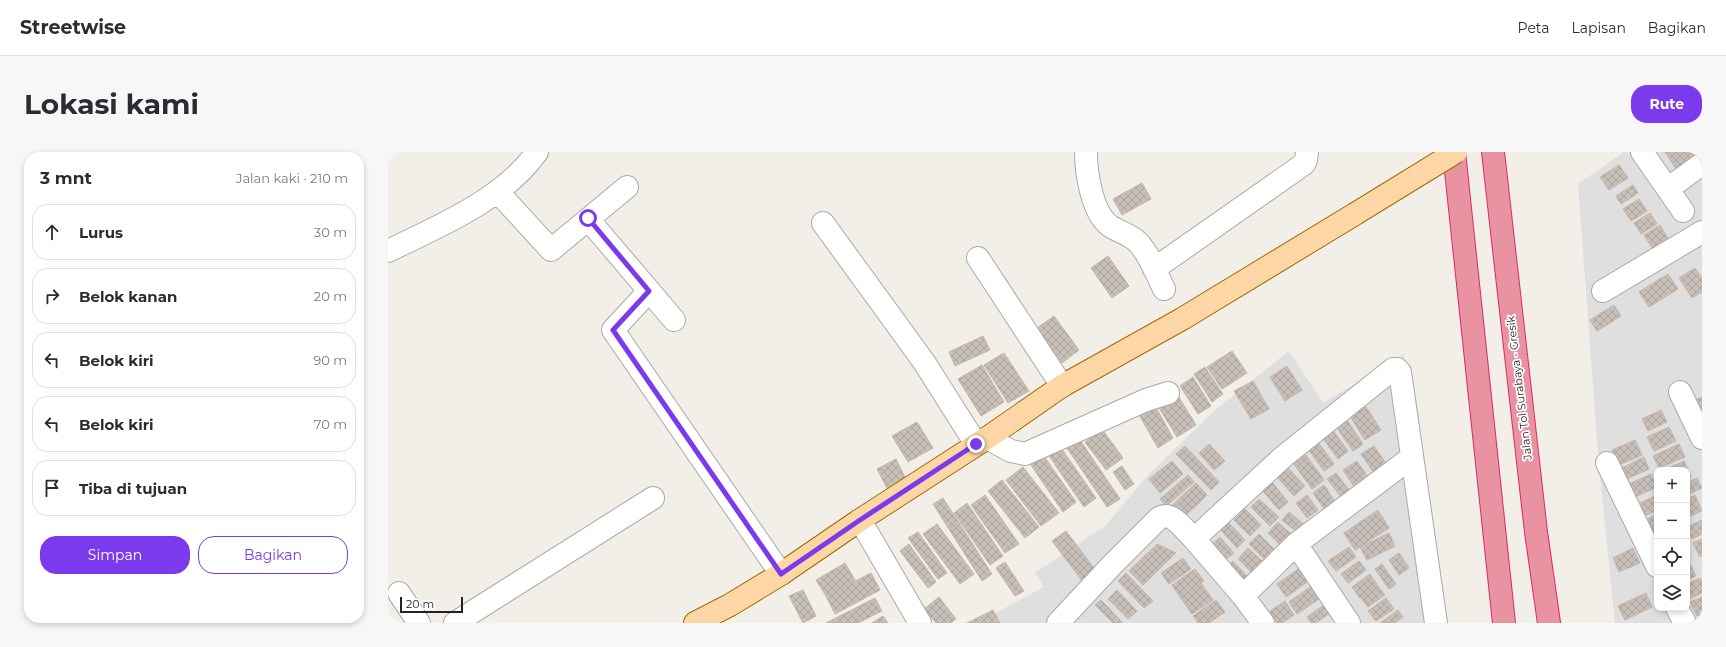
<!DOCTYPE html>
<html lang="id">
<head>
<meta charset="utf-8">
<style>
  body { margin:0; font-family:Montserrat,sans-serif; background:#f7f7f7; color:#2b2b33 }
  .controls { position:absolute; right:12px; bottom:12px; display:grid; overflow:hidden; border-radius:8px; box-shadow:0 2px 6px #0003 }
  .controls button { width:36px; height:36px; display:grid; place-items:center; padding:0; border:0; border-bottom:1px solid #e1e1e2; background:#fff; color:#2b2b33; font:20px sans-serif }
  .scale { position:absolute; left:12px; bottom:10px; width:63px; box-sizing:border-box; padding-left:4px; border:2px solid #222; border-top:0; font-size:11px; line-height:14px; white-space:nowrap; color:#222; -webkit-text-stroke:3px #fff; paint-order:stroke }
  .stop { position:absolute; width:12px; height:12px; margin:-9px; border:3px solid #7c3aed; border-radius:50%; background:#fff }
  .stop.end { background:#7c3aed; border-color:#fff; box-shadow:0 1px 4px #0008 }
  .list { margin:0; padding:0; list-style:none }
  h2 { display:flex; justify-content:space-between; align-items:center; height:52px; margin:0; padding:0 16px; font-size:17px }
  h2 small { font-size:13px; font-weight:400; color:#7c7c81 }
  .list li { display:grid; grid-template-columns:26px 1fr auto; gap:12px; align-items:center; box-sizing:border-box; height:56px; margin:0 8px 8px; padding:0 8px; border:1px solid #e1e1e2; border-radius:16px }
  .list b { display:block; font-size:15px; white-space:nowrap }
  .list em { font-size:13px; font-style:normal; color:#7c7c81 }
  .actions { display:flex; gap:8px; padding:12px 16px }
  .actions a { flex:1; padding:9px 0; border:1px solid #7c3aed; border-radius:16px; text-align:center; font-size:14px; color:#7c3aed }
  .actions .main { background:#7c3aed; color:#fff }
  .icon { flex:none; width:22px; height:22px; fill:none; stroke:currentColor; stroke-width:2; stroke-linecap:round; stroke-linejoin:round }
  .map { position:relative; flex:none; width:1314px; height:471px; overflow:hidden; border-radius:16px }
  header { display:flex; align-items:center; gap:24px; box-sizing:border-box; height:56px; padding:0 20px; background:#fff; border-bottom:1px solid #e1e1e2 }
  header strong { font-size:19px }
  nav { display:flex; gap:22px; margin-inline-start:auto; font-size:14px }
  .intro { display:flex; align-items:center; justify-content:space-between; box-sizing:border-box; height:96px; padding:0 24px }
  h1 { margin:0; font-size:28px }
  .button { padding:10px 18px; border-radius:16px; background:#7c3aed; color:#fff; font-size:14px; font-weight:700 }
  main { display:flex; gap:24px; padding:0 24px }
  aside { flex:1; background:#fff; border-radius:16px; box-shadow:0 2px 6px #0003 }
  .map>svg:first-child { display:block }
  .residential { fill:#e0dfdf; fill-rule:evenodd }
  .building { fill:url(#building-cross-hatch); stroke:#c4b6ab }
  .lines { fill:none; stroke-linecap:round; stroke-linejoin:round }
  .minor-casing { stroke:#a9a9a9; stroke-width:24 }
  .major-casing { stroke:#a06b00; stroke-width:24 }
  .highway-casing { stroke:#dc2a67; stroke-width:24 }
  .minor { stroke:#fff; stroke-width:22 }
  .major { stroke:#fcd6a4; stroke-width:22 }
  .highway { stroke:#e892a2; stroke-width:22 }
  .major-bridge-casing { stroke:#a06b00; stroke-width:24; stroke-linecap:butt }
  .major-bridge { stroke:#fcd6a4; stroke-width:22 }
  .route { stroke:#7c3aed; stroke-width:5 }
  .labels { text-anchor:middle; stroke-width:3.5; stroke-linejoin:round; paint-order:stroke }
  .street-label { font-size:11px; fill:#222; stroke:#fff }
</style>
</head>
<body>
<header>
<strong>Streetwise</strong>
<nav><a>Peta</a><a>Lapisan</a><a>Bagikan</a></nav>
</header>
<div class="intro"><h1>Lokasi kami</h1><a class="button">Rute</a></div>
<main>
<aside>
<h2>3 mnt<small>Jalan kaki · 210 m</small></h2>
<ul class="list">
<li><svg class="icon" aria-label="ahead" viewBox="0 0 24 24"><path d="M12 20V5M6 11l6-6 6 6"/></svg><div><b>Lurus</b></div><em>30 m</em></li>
<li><svg class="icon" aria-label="right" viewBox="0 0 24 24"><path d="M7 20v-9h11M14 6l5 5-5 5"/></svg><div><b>Belok kanan</b></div><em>20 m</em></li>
<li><svg class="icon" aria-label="left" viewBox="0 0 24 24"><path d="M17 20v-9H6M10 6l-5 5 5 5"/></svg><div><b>Belok kiri</b></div><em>90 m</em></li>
<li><svg class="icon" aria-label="left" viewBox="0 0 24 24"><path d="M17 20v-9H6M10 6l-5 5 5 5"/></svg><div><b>Belok kiri</b></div><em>70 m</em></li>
<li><svg class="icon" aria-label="arrive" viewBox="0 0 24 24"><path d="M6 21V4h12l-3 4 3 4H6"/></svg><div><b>Tiba di tujuan</b></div></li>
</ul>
<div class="actions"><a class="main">Simpan</a><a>Bagikan</a></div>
</aside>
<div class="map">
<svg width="1314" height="471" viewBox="0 0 1314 471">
  <defs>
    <pattern id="building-cross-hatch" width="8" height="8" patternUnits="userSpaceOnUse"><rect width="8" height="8" fill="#c7bfb8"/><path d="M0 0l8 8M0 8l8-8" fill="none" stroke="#aba49e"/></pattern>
  </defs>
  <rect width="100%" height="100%" fill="#f2efe9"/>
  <!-- residential -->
  <path class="residential" d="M1236 0H1314V471H1227L1211 314 1190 32ZM1269 318H1299V456H1269Z
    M901 199 935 251 1016 202 1024 302 1049 471H589L656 435 647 421 717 374 760 323 828 257Z"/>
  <!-- building -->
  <path class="building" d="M1277 0H1314L1288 17Z
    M1231 13 1240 26 1221 38 1212 25Z
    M754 31 763 47 734 63 725 47Z
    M1245 33 1250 41 1233 52 1228 44Z
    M1251 47 1259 59 1243 69 1235 57Z
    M1262 61 1269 72 1253 82 1246 71Z
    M1272 73 1280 86 1264 96 1256 83Z
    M720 104 741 134 724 146 703 116Z
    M1307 116 1314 126V140L1304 146 1291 126Z
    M1280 122 1290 137 1261 155 1251 140Z
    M1226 153 1233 164 1209 179 1202 168Z
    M666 164 691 198 674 211 649 176Z
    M595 184 602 198 567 214 561 200Z
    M844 199 859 221 834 237 819 215Z
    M616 201 641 239 620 251 596 213Z
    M594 213 616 250 593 264 570 227Z
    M899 214 914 238 897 249 882 225Z
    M817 215 835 242 824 250 806 222Z
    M805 225 823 254 810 262 792 234Z
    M865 229 881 257 863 267 846 239Z
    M787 239 808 273 789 285 768 251Z
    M1314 245V259L1313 260 1308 247Z
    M766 252 785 286 770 296 750 261Z
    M978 255 993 278 977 288 962 264Z
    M1273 258 1279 270 1260 279 1254 267Z
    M959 268 975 292 965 299 949 276Z
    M529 270 545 296 520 310 504 284Z
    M1281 275 1288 289 1266 299 1259 285Z
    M714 277 735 306 718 318 697 290Z
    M944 277 960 299 950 307 934 285Z
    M692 288 732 347 719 355 679 296Z
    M1247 288 1254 303 1231 313 1224 298Z
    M930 290 946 312 936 319 920 297Z
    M821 292 837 309 826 318 811 301Z
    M1291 292 1297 305 1271 316 1265 304Z
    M671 293 708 346 696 355 659 301Z
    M797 294 831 330 823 338 788 302Z
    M986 294 999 313 986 321 973 302Z
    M918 303 936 328 924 337 905 311Z
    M656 304 688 350 675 360 643 313Z
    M1256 305 1261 317 1239 327 1234 316Z
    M508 307 519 329 500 338 489 317Z
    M784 309 795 322 772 341 761 327Z
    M969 309 984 331 970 340 955 318Z
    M1296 309 1303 325 1299 327V318H1276Z
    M734 314 746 332 737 338 725 320Z
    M635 315 671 361 653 374 618 328Z
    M900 316 917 334 906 344 889 325Z
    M948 321 962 339 954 346 939 327Z
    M1263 322 1269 335 1243 347 1237 334Z
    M800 323 806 330 778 354 772 347Z
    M1309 326 1314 336 1299 343V331Z
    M614 328 651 375 637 386 600 339Z
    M884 330 900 350 891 358 874 338Z
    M808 331 819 343 792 369 780 357Z
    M936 333 948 351 937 358 925 341Z
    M597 343 631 392 617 401 583 353Z
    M919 343 930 358 919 366 908 351Z
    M1269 343V358L1254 365 1248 353Z
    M1307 343 1314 359 1299 366V347Z
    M555 346 604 422 594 429 545 352Z
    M871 347 891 365 882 374 863 355Z
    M579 351 615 404 602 413 566 361Z
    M857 357 873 373 862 384 846 368Z
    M990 358 1001 376 967 398 956 381Z
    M901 360 917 373 910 381 894 368Z
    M1269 362V380L1262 383 1255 369Z
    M1314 368V382L1304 387 1299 375Z
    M890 370 904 383 893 394 880 381Z
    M841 371 857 388 849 396 833 378Z
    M549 372 586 422 572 432 535 382Z
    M678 379 709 420 695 430 664 389Z
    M530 380 559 421 550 427 520 386Z
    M1001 381 1007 394 979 408 972 395Z
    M871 382 891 402 881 412 861 392Z
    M832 385 846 401 835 410 821 395Z
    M1314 387V403L1312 405 1305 391Z
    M521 392 548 430 540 436 512 399Z
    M769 392 788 401 755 433 741 419Z
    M961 395 968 405 948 419 940 409Z
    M860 396 874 409 863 420 850 407Z
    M1245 396 1252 411 1231 420 1225 406Z
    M1011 401 1021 416 1011 423 1001 408Z
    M795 406 803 417 781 432 773 421Z
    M845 409 860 425 852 432 837 417Z
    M971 409 978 418 960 431 953 422Z
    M617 410 636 439 627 444 608 416Z
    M457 411 467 428 438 444 428 428Z
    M994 412 1008 432 1001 437 987 417Z
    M1302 412 1308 424 1299 428V413Z
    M913 415 922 428 898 445 889 432Z
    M807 417 816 429 792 445 784 433Z
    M483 421 492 438 447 462 438 444Z
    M738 421 765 449 756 456 730 429Z
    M982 422 990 434 972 446 964 435Z
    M1312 426 1314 430V441L1299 448V432Z
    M813 431 825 448 804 462 792 445Z
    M990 434 997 443 980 455 973 446Z
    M922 435 931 447 909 462 901 450Z
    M415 438 428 464 415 471 401 444Z
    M729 438 749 459 740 467 720 447Z
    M1258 441 1264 455 1237 468 1230 454Z
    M551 445 568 467 562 471H548L536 457Z
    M1314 445V462L1309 464 1302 450Z
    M487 446 494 459 470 471H438Z
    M998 446 1006 457 988 469 980 459Z
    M713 448 735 471H725L707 453Z
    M828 448 837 460 821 471H810L805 464Z
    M897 449 906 463 894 471H889L881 460Z
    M940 450 946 458 928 471H923L919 465Z
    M605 458 612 471H579Z
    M1010 458 1015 465 1007 471H992Z
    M495 464 500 471H484Z"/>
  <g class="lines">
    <!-- minor casing -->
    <g class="minor-casing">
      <path id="minor" d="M698 0C698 21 704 61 722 74 730 79 739 82 746 87 759 96 769 123 776 137
        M1254 0 1295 59
        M1281 36 1314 12
        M109 39 163 98 239 35
        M200 67 286 168
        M435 71 536 210 588 292
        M0 99C51 74 115 48 149 0
        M590 106 674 234
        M766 117 916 12 918 8 919 0
        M261 139 225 178 393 422
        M1215 139 1314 80
        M1292 240 1314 286
        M599 286 623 299 637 302 758 248 780 241
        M1219 311 1269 414
        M472 368 532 471
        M908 392 961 471
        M11 441 31 471
        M855 444 908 392 1024 305
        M1289 456 1297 471
        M67 471 265 346
        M670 471 724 413 771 366C784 358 797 379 806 387
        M875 471 855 444 806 387 895 305 1005 217H1009L1012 220 1048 471"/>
    </g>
    <!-- major casing -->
    <g class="major-casing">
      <path id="major" d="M307 471 342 453 393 422 472 368 599 286 674 234 794 167 967 62"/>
    </g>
    <!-- highway casing -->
    <g class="highway-casing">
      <path id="highway" d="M1066 0 1116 471
        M1105 0 1148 380 1161 471"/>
    </g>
    <!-- minor -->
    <use href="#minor" class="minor"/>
    <!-- major -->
    <use href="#major" class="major"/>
    <!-- highway -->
    <use href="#highway" class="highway"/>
    <!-- major-bridge casing -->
    <g class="major-bridge-casing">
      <path id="major-bridge" d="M967 62 1068 0"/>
    </g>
    <!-- major-bridge -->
    <use href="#major-bridge" class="major-bridge"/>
  </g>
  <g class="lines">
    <!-- route -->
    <path class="route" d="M200 66 261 139 225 178 393 422 472 368 588 292"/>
  </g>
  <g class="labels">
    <!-- street labels -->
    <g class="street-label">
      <text transform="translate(1131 236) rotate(-97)" y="4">Jalan Tol Surabaya - Gresik</text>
    </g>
  </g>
</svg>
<div class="controls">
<button>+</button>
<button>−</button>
<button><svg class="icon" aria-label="locate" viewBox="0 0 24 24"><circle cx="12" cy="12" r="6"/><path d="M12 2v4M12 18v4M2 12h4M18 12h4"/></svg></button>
<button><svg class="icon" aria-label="layers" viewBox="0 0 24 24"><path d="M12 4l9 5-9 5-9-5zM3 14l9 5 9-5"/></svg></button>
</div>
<div class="scale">20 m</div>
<div class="stop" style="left:200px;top:66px"></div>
<div class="stop end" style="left:588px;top:292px"></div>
</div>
</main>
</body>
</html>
